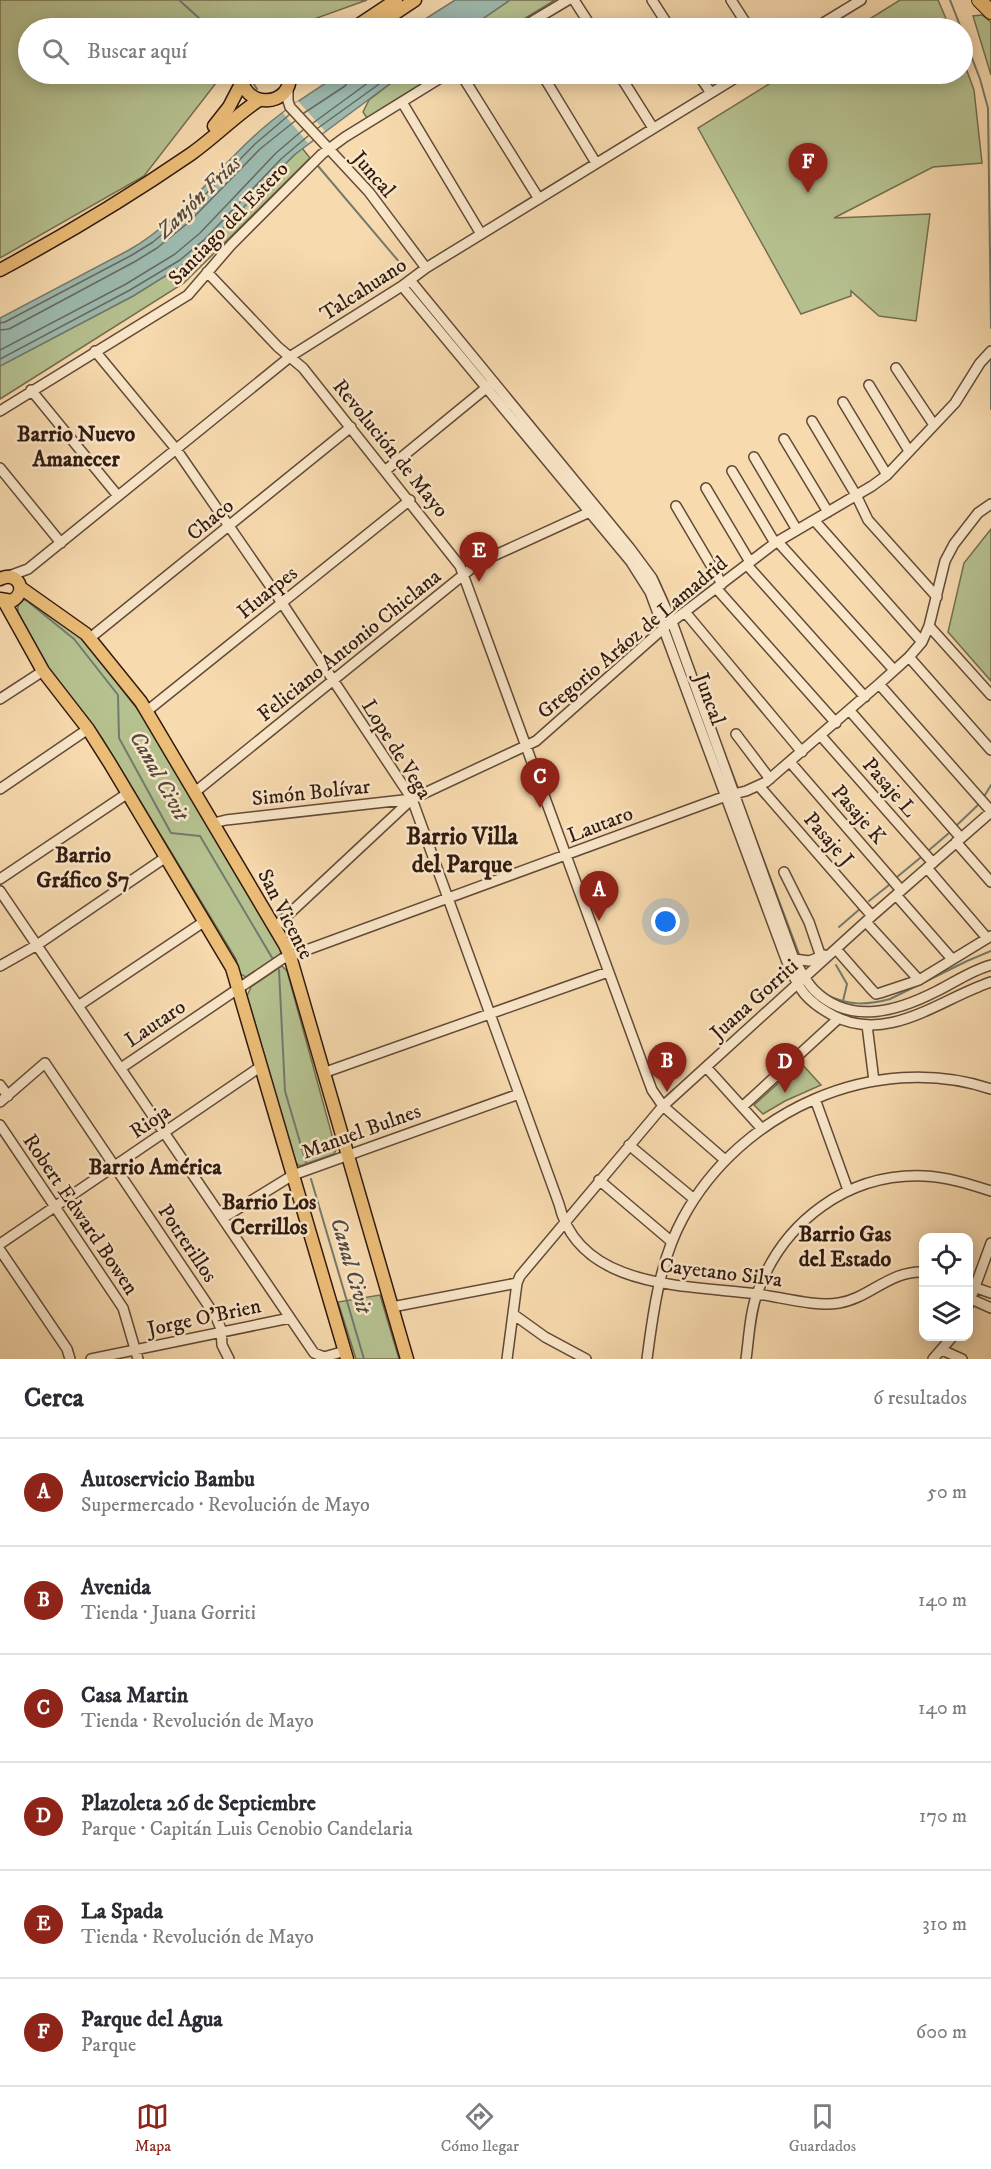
<!DOCTYPE html>
<html lang="es">
<head>
<meta charset="utf-8">
<style>
  body { margin:0; font-family:"IM FELL DW Pica",serif; background:#f2f2f3; color:#2b2b33 }
  .controls { position:absolute; right:18px; bottom:18px; display:grid; overflow:hidden; border-radius:12px; box-shadow:0 3px 15px #0003 }
  .controls button { width:54px; height:54px; display:grid; place-items:center; padding:0; border:0; border-bottom:2px solid #e1e1e2; background:#fff; color:#2b2b33; font:30px sans-serif }
  .you { position:absolute; left:666px; top:922px; width:21px; height:21px; margin:-15px; border:4px solid #fff; border-radius:50%; background:#1a73e8; box-shadow:0 0 0 9px #1a73e833 }
  .badge { display:grid; place-items:center; width:39px; height:39px; border-radius:50%; background:#8f2418; color:#fff; font-size:20px; font-weight:700 }
  .pin { position:absolute; translate:-50% -50px; filter:drop-shadow(0 2px 3px #0008) }
  .pin::after { content:''; position:absolute; top:32px; width:21px; height:18px; background:inherit; clip-path:polygon(0 0,100% 0,50% 100%) }
  .list { margin:0; padding:0; list-style:none }
  h2 { display:flex; justify-content:space-between; align-items:center; height:78px; margin:0; padding:0 24px; font-size:26px }
  h2 small { font-size:20px; font-weight:400; color:#7c7c81 }
  .list li { display:grid; grid-template-columns:39px 1fr auto; gap:18px; align-items:center; box-sizing:border-box; height:108px; padding:0 24px; border-top:2px solid #e1e1e2 }
  .list b { display:block; font-size:22px; white-space:nowrap }
  .list p { margin:0; font-size:20px; white-space:nowrap; color:#7c7c81 }
  .list em { font-size:20px; font-style:normal; color:#7c7c81 }
  .icon { flex:none; width:33px; height:33px; fill:none; stroke:currentColor; stroke-width:2; stroke-linecap:round; stroke-linejoin:round }
  .map { position:relative; flex:none; width:991px; height:1359px; overflow:hidden }
  .search { position:absolute; background:#fff; box-shadow:0 3px 15px #0003; left:18px; right:18px; top:18px; height:66px; display:flex; align-items:center; gap:15px; box-sizing:border-box; padding:0 21px; border-radius:33px; color:#7c7c81; font-size:22px }
  .sheet { height:726px; background:#fff }
  nav { display:flex; justify-content:space-around; align-items:center; box-sizing:border-box; height:84px; border-top:2px solid #e1e1e2; background:#fff; font-size:16px; color:#7c7c81 }
  nav a { display:grid; justify-items:center; gap:3px }
  nav .on { color:#8f2418 }
  .map>svg:first-child { display:block }
  .green { fill:#b6c190; stroke:#746e50; stroke-width:1.5 }
  .water { fill:#9dbaaf; stroke:#727a6f; stroke-width:1.5 }
  .pier { fill:#f7daae }
  .lines { fill:none; stroke-linecap:round; stroke-linejoin:round }
  .shore { stroke:#676a60; stroke-width:1.5 }
  .stream { stroke:#727a6f; stroke-width:2 }
  .minor-casing { stroke:#624a38; stroke-width:12 }
  .major-casing { stroke:#311a10; stroke-width:15 }
  .highway-casing { stroke:#311a10; stroke-width:16 }
  .minor { stroke:#fae7ca; stroke-width:9 }
  .major { stroke:#ecbd77; stroke-width:12 }
  .highway { stroke:#ecbd77; stroke-width:14 }
  .labels { text-anchor:middle; stroke-width:5; stroke-linejoin:round; paint-order:stroke }
  .street-label { font-size:21px; fill:#311a10; stroke:#fae7ca }
  .water-label { font-size:22px; font-style:italic; fill:#514a40; stroke:#fae7ca }
  .neighbourhood-label { font-size:22px; font-weight:bold; fill:#311a10; stroke:#fae7ca }
  .quarter-label { font-size:24px; font-weight:bold; fill:#311a10; stroke:#fae7ca }
</style>
</head>
<body>
<div class="map">
<svg width="991" height="1359" viewBox="0 0 991 1359">
  <rect width="100%" height="100%" fill="#f7daae"/>
  <filter id="stains"><feTurbulence type="fractalNoise" baseFrequency=".00333" numOctaves="4"/><feColorMatrix values="0 0 0 0 .2 0 0 0 0 .09 0 0 0 0 .02 0 0 0 .5 -.17"/></filter>
  <radialGradient id="worn" r=".72"><stop offset=".6" stop-color="#630" stop-opacity="0"/><stop offset="1" stop-color="#630" stop-opacity=".3"/></radialGradient>
  <!-- green -->
  <path class="green" d="M0 0H367L289 28H28V74H223L144 176 0 258Z
    M510 0H555L509 28H469Z
    M900 0H938L950 28H855Z
    M982 15 991 22V75L973 16Z
    M963 60 974 90 982 163 933 167 834 218 930 214 916 321 879 316 851 291V296L801 314 698 128 785 74H962Z
    M403 74H437L367 118 363 112 369 100Z
    M302 148 310 158 184 283 0 399V366L133 296 183 265 209 243 286 163Z
    M991 529V681L948 632 964 563Z
    M23 600H29L82 638 142 715 280 949 281 953 278 956 246 977 240 974 236 959 102 738 49 671 18 612V605Z
    M282 966 287 971 336 1150 334 1154 300 1166 296 1163 247 996 251 987Z
    M801 1063 821 1085 785 1101 763 1114 754 1105Z
    M380 1295 399 1359H356L338 1302Z"/>
  <!-- water -->
  <path class="water" d="M455 0H510L469 28H411Z
    M340 74H403L294 155 209 243 183 265 133 296 0 366V318L129 250C178 222 211 176 251 139 278 113 309 94 340 74Z"/>
  <!-- pier -->
  <path class="pier" d="M298 101 325 131 308 143 283 113Z"/>
  <g class="lines">
    <!-- shore -->
    <path class="shore" d="M304 113 345 86 349 80 350 74
      M313 123 380 74
      M318 128 393 74
      M0 323 5 322 132 255 153 242 184 216 255 144 289 115
      M0 330 9 329 136 261 157 248 189 222 260 149 295 121
      M0 350 126 284 175 254 200 233 276 153 303 130
      M0 359 130 290 180 260 205 239 281 159 308 136"/>
    <!-- stream -->
    <path class="stream" d="M179 0 210 28
      M950 0 961 28
      M962 32 980 79 988 108 991 328
      M250 78 257 89
      M318 166 406 270
      M991 361V409
      M632 544 658 579 672 611
      M26 600 74 639 118 695 119 738 171 833 200 836 274 961
      M714 726 738 788
      M985 795 991 785
      M744 808 799 954
      M957 825 979 804
      M928 851 949 833
      M897 877 920 858
      M869 901 889 885
      M839 927 861 908
      M836 965 847 984 843 1001
      M279 970 285 1091 307 1166
      M827 995C848 1006 868 1005 890 999L967 961 991 951
      M311 1179 364 1359"/>
    <!-- minor casing -->
    <g class="minor-casing">
      <path id="minor" d="M574 0 592 28
        M652 0 670 28
        M731 0 749 28
        M521 28 568 0
        M815 28 861 0
        M461 74 539 199
        M542 74 596 163
        M619 74 653 128
        M698 74 711 93
        M288 88V101L290 107 369 192 426 268
        M402 102 481 234
        M207 272 278 347 303 368 460 566 652 1090 663 1106 725 1160
        M410 280 629 547 652 578 672 622 794 959C800 969 805 981 814 990 850 1026 898 1011 937 991 955 982 972 970 991 965
        M402 286 631 562 650 592 787 962C799 990 806 1001 834 1016 889 1044 940 999 991 982
        M95 351 176 449 282 603 412 799 559 1204C579 1290 689 1285 757 1294 781 1297 815 1307 839 1303 870 1298 890 1270 924 1272
        M896 368 934 425
        M869 385 909 451
        M31 390 118 496
        M843 402 887 475
        M0 411 188 295 231 245 322 154 345 137 447 74
        M812 421 856 495 868 520 937 597
        M784 439 828 512
        M754 457 797 530
        M0 468 61 543
        M386 470 491 384
        M732 471 775 543
        M706 488 750 562
        M676 506 722 584
        M814 520 922 642
        M778 542 894 670
        M747 565 865 697
        M9 576 28 569 291 356 402 286 426 268 742 74
        M716 588 836 723
        M685 612 802 752
        M929 626 991 695
        M90 638 351 427
        M909 657 991 750
        M879 684 991 811
        M0 699 43 671
        M147 711 410 500
        M850 711 961 838
        M736 734 770 779
        M821 736 933 863
        M790 762 901 890
        M759 786 872 916
        M0 789 88 729
        M195 792 478 563 592 511
        M214 823 226 820 412 799
        M956 842 991 882
        M927 868 987 938
        M784 872 809 922 821 957
        M0 879 128 793
        M0 891 314 1353 324 1357 345 1351
        M896 895 952 959
        M866 922 919 980
        M275 927 412 799 536 741 665 627 775 543 872 486 887 475 955 403 980 363 991 351
        M836 949 872 990 876 994 880 993 919 980 991 936
        M794 959 809 961 825 955
        M0 966 37 945 166 857
        M78 1006 205 921
        M867 1025 874 1081
        M706 1067 762 1129
        M121 1068 282 959 726 796 746 791 766 782 879 684 909 657 922 642 929 626 945 561 954 544 978 513 991 504
        M323 1073 608 972
        M0 1085 8 1096
        M815 1099 848 1190
        M0 1102 45 1063 216 1317 221 1329 222 1345 229 1359
        M742 1107 839 1018
        M0 1125 123 1308 138 1359
        M629 1145 694 1199
        M599 1180 672 1242
        M223 1218 293 1175 519 1094
        M0 1244 260 1067
        M0 1250 67 1349 70 1359
        M968 1285 991 1293
        M971 1299 991 1308
        M968 1306 991 1243
        M392 1307 517 1283
        M513 1314 545 1337 586 1359
        M942 1350 962 1359
        M91 1359 290 1318
        M507 1359 517 1283 520 1276 663 1106 872 916 991 812
        M647 1359C653 1312 660 1260 683 1218 740 1112 874 1050 991 1089
        M746 1359C749 1337 750 1311 758 1291 784 1221 848 1173 924 1176 947 1177 969 1184 991 1191
        M933 1359 953 1336"/>
    </g>
    <!-- major casing -->
    <g class="major-casing">
      <path id="major" d="M354 28 396 0
        M373 28 415 0
        M241 74C242 110 292 108 290 74
        M214 126 229 107 242 82
        M0 270C65 235 130 196 191 154 215 137 235 116 259 100
        M0 579C17 570 29 591 12 601L0 599
        M21 588 86 634 141 702 285 945 290 956 407 1359
        M4 601 43 671 88 729 109 762 232 968 347 1359"/>
    </g>
    <!-- highway casing -->
    <g class="highway-casing">
      <path id="highway" d="M979 0 991 12"/>
    </g>
    <!-- minor -->
    <use href="#minor" class="minor"/>
    <!-- major -->
    <use href="#major" class="major"/>
    <!-- highway -->
    <use href="#highway" class="highway"/>
  </g>
  <g class="labels">
    <!-- street labels -->
    <g class="street-label">
      <text transform="translate(374 174) rotate(49)" y="7">Juncal</text>
      <text transform="translate(228 223) rotate(-46)" y="7">Santiago del Estero</text>
      <text transform="translate(363 289) rotate(-33)" y="7">Talcahuano</text>
      <text transform="translate(391 448) rotate(51)" y="7">Revolución de Mayo</text>
      <text transform="translate(210 519) rotate(-39)" y="7">Chaco</text>
      <text transform="translate(267 592) rotate(-39)" y="7">Huarpes</text>
      <text transform="translate(632 637) rotate(-40)" y="7">Gregorio Aráoz de Lamadrid</text>
      <text transform="translate(349 645) rotate(-39)" y="7">Feliciano Antonio Chiclana</text>
      <text transform="translate(710 699) rotate(70)" y="7">Juncal</text>
      <text transform="translate(397 749) rotate(58)" y="7">Lope de Vega</text>
      <text transform="translate(890 787) rotate(49)" y="7">Pasaje L</text>
      <text transform="translate(311 792) rotate(-6)" y="7">Simón Bolívar</text>
      <text transform="translate(859 814) rotate(49)" y="7">Pasaje K</text>
      <text transform="translate(600 824) rotate(-21)" y="7">Lautaro</text>
      <text transform="translate(829 839) rotate(49)" y="7">Pasaje J</text>
      <text transform="translate(286 914) rotate(63)" y="7">San Vicente</text>
      <text transform="translate(754 999) rotate(-42)" y="7">Juana Gorriti</text>
      <text transform="translate(155 1023) rotate(-34)" y="7">Lautaro</text>
      <text transform="translate(150 1121) rotate(-34)" y="7">Rioja</text>
      <text transform="translate(361 1131) rotate(-20)" y="7">Manuel Bulnes</text>
      <text transform="translate(81 1214) rotate(56)" y="7">Robert Edward Bowen</text>
      <text transform="translate(188 1243) rotate(56)" y="7">Potrerillos</text>
      <text transform="translate(721 1272) rotate(7)" y="7">Cayetano Silva</text>
      <text transform="translate(204 1317) rotate(-12)" y="7">Jorge O'Brien</text>
    </g>
    <!-- water labels -->
    <g class="water-label">
      <text transform="translate(198 196) rotate(-44)" y="8">Zanjón Frías</text>
      <text transform="translate(160 775) rotate(61)" y="8">Canal Civit</text>
      <text transform="translate(352 1265) rotate(74)" y="8">Canal Civit</text>
    </g>
    <!-- neighbourhood labels -->
    <g class="neighbourhood-label">
      <text x="76" y="441">Barrio Nuevo<tspan x="76" dy="25">Amanecer</tspan></text>
      <text x="83" y="862">Barrio<tspan x="83" dy="25">Gráfico S7</tspan></text>
      <text x="155" y="1174">Barrio América</text>
      <text x="269" y="1209">Barrio Los<tspan x="269" dy="25">Cerrillos</tspan></text>
      <text x="845" y="1241">Barrio Gas<tspan x="845" dy="25">del Estado</tspan></text>
    </g>
    <!-- quarter labels -->
    <g class="quarter-label">
      <text x="462" y="844">Barrio Villa<tspan x="462" dy="28">del Parque</tspan></text>
    </g>
  </g>
  <rect width="100%" height="100%" filter="url(#stains)"/>
  <rect width="100%" height="100%" fill="url(#worn)"/>
</svg>
<div class="controls">
<button><svg class="icon" aria-label="locate" viewBox="0 0 24 24"><circle cx="12" cy="12" r="6"/><path d="M12 2v4M12 18v4M2 12h4M18 12h4"/></svg></button>
<button><svg class="icon" aria-label="layers" viewBox="0 0 24 24"><path d="M12 4l9 5-9 5-9-5zM3 14l9 5 9-5"/></svg></button>
</div>
<div class="you"></div>
<div class="pin badge" style="left:599px;top:921px">A</div>
<div class="pin badge" style="left:667px;top:1092px">B</div>
<div class="pin badge" style="left:540px;top:808px">C</div>
<div class="pin badge" style="left:785px;top:1093px">D</div>
<div class="pin badge" style="left:479px;top:582px">E</div>
<div class="pin badge" style="left:808px;top:193px">F</div>
<div class="search"><svg class="icon" aria-label="search" viewBox="0 0 24 24"><circle cx="10" cy="10" r="6"/><path d="M15 15l6 6"/></svg>Buscar aquí</div>
</div>
<section class="sheet">
<h2>Cerca<small>6 resultados</small></h2>
<ul class="list">
<li><span class="badge">A</span><div><b>Autoservicio Bambu</b><p>Supermercado · Revolución de Mayo</p></div><em>50 m</em></li>
<li><span class="badge">B</span><div><b>Avenida</b><p>Tienda · Juana Gorriti</p></div><em>140 m</em></li>
<li><span class="badge">C</span><div><b>Casa Martin</b><p>Tienda · Revolución de Mayo</p></div><em>140 m</em></li>
<li><span class="badge">D</span><div><b>Plazoleta 26 de Septiembre</b><p>Parque · Capitán Luis Cenobio Candelaria</p></div><em>170 m</em></li>
<li><span class="badge">E</span><div><b>La Spada</b><p>Tienda · Revolución de Mayo</p></div><em>310 m</em></li>
<li><span class="badge">F</span><div><b>Parque del Agua</b><p>Parque</p></div><em>600 m</em></li>
</ul>
</section>
<nav>
<a class="on"><svg class="icon" aria-label="map" viewBox="0 0 24 24"><path d="M3 6l6-2 6 2 6-2v14l-6 2-6-2-6 2zM9 4v14M15 6v14"/></svg>Mapa</a>
<a><svg class="icon" aria-label="directions" viewBox="0 0 24 24"><path d="M12 3l9 9-9 9-9-9zM9 14v-3h6M13 9l2 2-2 2"/></svg>Cómo llegar</a>
<a><svg class="icon" aria-label="saved" viewBox="0 0 24 24"><path d="M7 4h10v16l-5-4-5 4z"/></svg>Guardados</a>
</nav>
</body>
</html>
